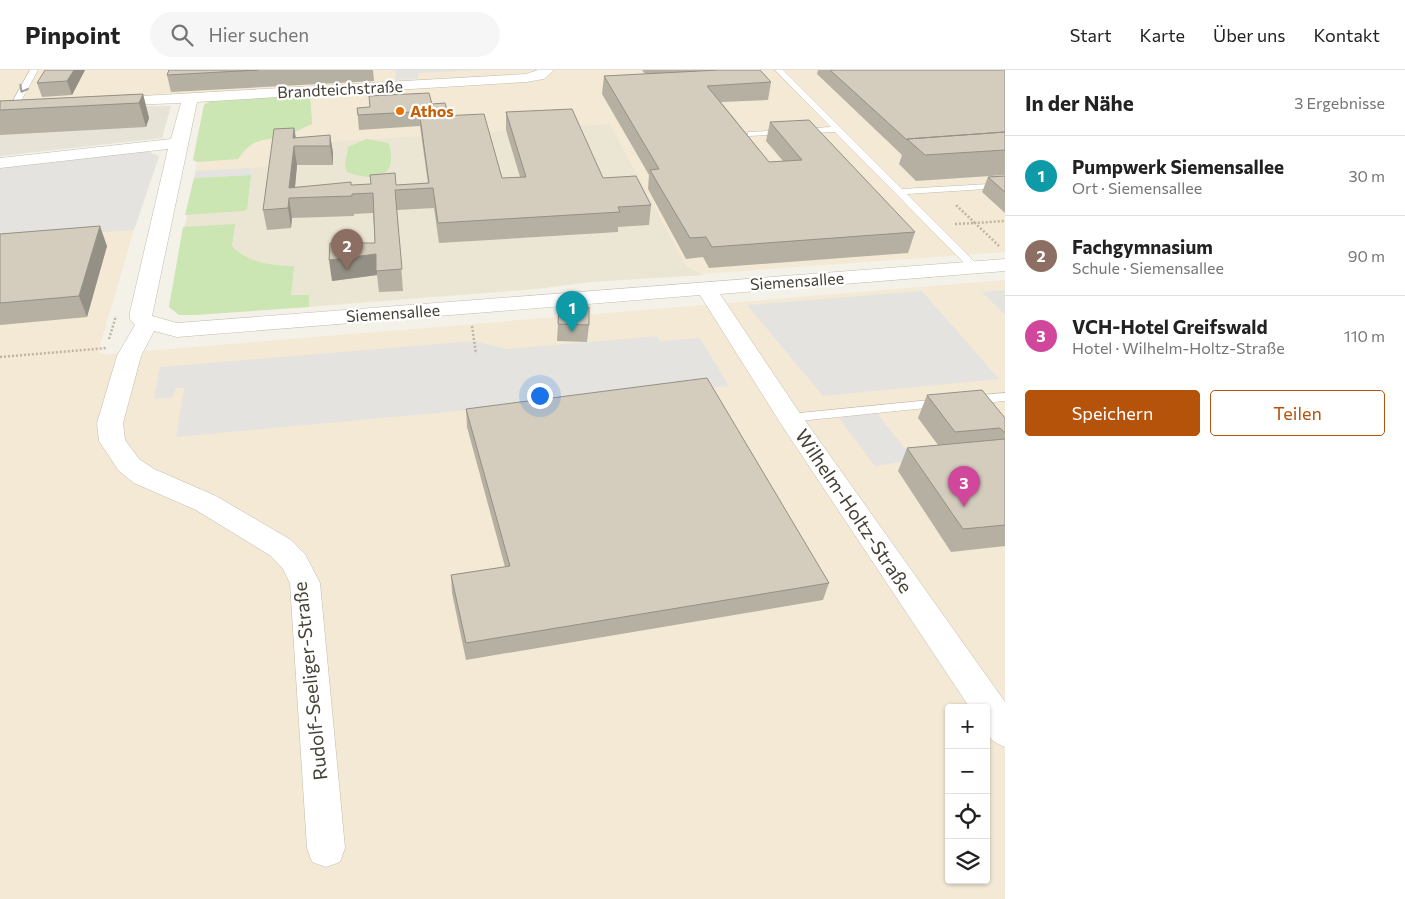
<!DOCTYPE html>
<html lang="de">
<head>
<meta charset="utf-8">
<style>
  body { margin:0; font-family:Commissioner,sans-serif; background:#f6f6f6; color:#222 }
  .controls { position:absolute; right:15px; bottom:15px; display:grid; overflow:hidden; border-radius:5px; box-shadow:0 1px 4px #0004 }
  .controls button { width:45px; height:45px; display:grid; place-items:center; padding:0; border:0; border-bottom:1px solid #e0e0e0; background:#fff; color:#222; font:25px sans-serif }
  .you { position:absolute; left:539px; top:325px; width:18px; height:18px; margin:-12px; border:4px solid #fff; border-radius:50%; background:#1a73e8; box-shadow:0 0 0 8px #1a73e833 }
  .badge { display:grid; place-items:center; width:32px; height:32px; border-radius:50%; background:#b45309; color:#fff; font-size:16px; font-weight:700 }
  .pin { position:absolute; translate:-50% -41px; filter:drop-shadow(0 1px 2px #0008) }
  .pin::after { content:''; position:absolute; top:26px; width:18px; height:15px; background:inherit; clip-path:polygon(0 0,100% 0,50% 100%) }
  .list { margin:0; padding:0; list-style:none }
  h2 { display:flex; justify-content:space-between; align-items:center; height:65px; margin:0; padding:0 20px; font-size:21px }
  h2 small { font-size:16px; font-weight:400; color:#767676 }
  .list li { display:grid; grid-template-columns:32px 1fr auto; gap:15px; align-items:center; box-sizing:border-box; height:80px; padding:0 20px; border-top:1px solid #e0e0e0 }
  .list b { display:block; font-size:19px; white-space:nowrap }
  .list p { margin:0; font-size:16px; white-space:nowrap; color:#767676 }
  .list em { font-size:16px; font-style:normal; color:#767676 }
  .actions { display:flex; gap:10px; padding:15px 20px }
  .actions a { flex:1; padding:11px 0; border:1px solid #b45309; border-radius:5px; text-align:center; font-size:18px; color:#b45309 }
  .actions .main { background:#b45309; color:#fff }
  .icon { flex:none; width:28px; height:28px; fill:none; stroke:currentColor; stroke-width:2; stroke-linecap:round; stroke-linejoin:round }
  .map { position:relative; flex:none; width:1005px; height:829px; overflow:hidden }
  header { display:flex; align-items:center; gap:30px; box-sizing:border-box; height:70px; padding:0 25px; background:#fff; border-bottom:1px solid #e0e0e0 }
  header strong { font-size:24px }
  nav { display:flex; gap:28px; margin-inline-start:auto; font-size:18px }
  .search { width:350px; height:45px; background:#f6f6f6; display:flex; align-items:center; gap:12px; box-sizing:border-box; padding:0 18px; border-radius:28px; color:#767676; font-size:19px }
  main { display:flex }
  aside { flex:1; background:#fff }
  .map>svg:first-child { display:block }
  .residential { fill:#e7e3d7 }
  .commercial { fill:#f4e9d5; fill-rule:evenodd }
  .education { fill:#ebe6d3 }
  .green { fill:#cbe5b3 }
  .parking { fill:#e5e3e0 }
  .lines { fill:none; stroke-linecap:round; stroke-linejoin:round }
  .service-casing { stroke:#c1bcae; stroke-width:1 }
  .minor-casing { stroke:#c1bcae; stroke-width:1 }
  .path { stroke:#bfb69d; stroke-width:2.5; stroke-dasharray:2 2; stroke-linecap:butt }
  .service { fill:#fff; fill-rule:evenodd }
  .minor { fill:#fff; fill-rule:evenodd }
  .wall { fill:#b6b0a3 }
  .shaded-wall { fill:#949085 }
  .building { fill:#d4cdbe; stroke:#949085 }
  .oneway { stroke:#a2a09b }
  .food-dot { fill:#e8710a; stroke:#fff; stroke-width:2 }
  .labels { text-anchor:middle; stroke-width:4.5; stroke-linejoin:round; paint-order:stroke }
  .far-street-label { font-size:16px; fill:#464137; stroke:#fff }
  .far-food-label { font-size:16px; font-weight:bold; fill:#c56008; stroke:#fff; text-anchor:start }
  .street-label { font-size:19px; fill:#464137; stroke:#fff }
</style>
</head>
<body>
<header>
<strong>Pinpoint</strong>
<div class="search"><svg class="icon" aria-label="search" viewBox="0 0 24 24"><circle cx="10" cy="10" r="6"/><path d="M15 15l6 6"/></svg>Hier suchen</div>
<nav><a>Start</a><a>Karte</a><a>Über uns</a><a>Kontakt</a></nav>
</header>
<main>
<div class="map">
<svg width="1005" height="829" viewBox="0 0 1005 829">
  <rect width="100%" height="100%" fill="#f3f1e8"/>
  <!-- residential -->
  <path class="residential" d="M153 36H171L162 68 0 86V45Z"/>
  <!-- commercial -->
  <path class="commercial" d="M0 0H1005V182L590 212 535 219 309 237 179 245 169 237 197 92 193 90 206 24 0 36Z
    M149 82 159 86 134 160 98 282 108 284 158 280 1005 210V829H0V97ZM949 638H986V810H949Z"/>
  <!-- education -->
  <path class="education" d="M610 54 686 196 704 205 590 212 535 219 194 245H179L169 237 196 101 268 97 271 79 296 74Z"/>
  <!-- green -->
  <path class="green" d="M310 23 312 54C304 57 297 62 290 64 266 72 254 65 238 89L197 92 193 90 204 35 213 30Z
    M367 69 388 73C391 78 391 83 391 89 391 112 362 108 347 102L345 95 348 77Z
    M251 105 247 139 244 141 185 145 194 108Z
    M235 154 232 176C247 193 273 196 294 196L291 225H309V237L194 245H179L169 237 183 157Z"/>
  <!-- parking -->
  <path class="parking" d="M395 0H481L418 3V9L396 10Z
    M132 82H149L159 86 134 160 0 169V97Z
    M252 98 251 105 194 108 196 101Z
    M1005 220V245L982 222Z
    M922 221 999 309 823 326 747 235Z
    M657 266 660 271 700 268 729 316 176 367 184 318H176L173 327 154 329 160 297 474 271 508 279Z
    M876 342 914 390 875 396 839 348Z"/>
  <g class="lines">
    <!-- service casing -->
    <g class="service-casing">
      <path id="service" d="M30 0H38L16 40H10L9 38Z
        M775 0H783L902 119 989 114V118L986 119 907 124 978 195V199H970L835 62 748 66V62H751L831 57Z
        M1005 323V331L970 334 964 330 970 326Z
        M941 329 947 333 945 336 790 352 784 348 790 344Z"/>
    </g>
    <!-- minor casing -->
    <g class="minor-casing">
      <path id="minor" d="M538 0H554L544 9 526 12 197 32 152 246 177 253 1005 189V201L720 224 799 342 1005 632V677C982 668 986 659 986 638H970L781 354 700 225 177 267 154 261 141 286 123 353 125 370 139 389 154 399 216 426 291 470 305 484 320 513 345 778 340 792 326 797 312 792 307 778 290 513 283 499 271 486 196 440 134 413 119 401 99 371 97 353 117 286 135 255 130 249V242L168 79 0 98V88L171 69 181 33 102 36 99 33 102 30 107 28 526 4Z"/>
    </g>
    <!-- path -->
    <path class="path" d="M955 154 975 153 956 135
      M999 176 975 153 1005 151
      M472 256 476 284
      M109 269 116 246
      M0 287 107 278"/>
    <!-- service -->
    <use href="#service" class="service"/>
    <!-- minor -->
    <use href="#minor" class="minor"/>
  </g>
  <!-- wall -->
  <path class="wall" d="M85 0 72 25 42 27 37 13Z
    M169 0H373L374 11 171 22 167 5Z
    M642 0H760L771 12 768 30 721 32 769 92 783 91 766 71 770 52 915 162 908 183 709 198 703 187 686 189 648 119 649 105 602 24 604 6 645 4Z
    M818 0H1005V105L916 111 899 94 902 85 817 4Z
    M143 24 149 48 146 57 0 65V31Z
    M432 34 447 40V45L502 108 520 107 506 60V42L603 108 651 135 649 155 618 157V162L439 173 434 138 397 140 403 221 379 222 377 205 332 211 375 173 373 143 354 144V146L292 148 291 158 267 160 263 140 294 58 296 68 330 65 333 83V95H297L295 117 352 115H396L428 113 420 56 359 60 357 38Z
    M1005 106V143L982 122 988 107Z
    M0 164 107 176 87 247 0 255Z
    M559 236 589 255 587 272 557 271Z
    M927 325 1005 348V476L951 482 898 401 907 378 938 375 918 348Z
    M466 339 829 513 823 530 466 590 452 523 451 505 505 497 467 357Z"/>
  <!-- shaded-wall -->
  <path class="shaded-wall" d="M74 0H85L72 25 67 11Z
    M143 24 149 48 146 57 139 33Z
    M294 58 297 76 293 68Z
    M330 65 333 83V95L330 76Z
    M294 76 297 95 294 128 289 118Z
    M289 128 292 148 291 158 288 138Z
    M100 156 107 176 87 247 79 226Z
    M376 184 377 205 332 211 329 190Z"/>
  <!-- building -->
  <path class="building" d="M45 0H74L67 11 37 13Z
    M169 0H258L167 5Z
    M719 0H760L771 12 707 16 769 92 802 90 770 52 809 50 915 162 712 177 706 167 690 168 650 100 659 99 604 6Z
    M830 0H1005V62L907 69V70Z
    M429 23 432 34 445 33 447 40 358 45 357 38 370 37 369 26Z
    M143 24 139 33 0 40V31Z
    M572 39 603 108 636 106 651 135 618 137 620 142 438 153 433 118 395 120 402 199 376 201V184L329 190 330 173H375L373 123 352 124V126L289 128 288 138 263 140 274 59 294 58 293 68 330 65V76H294L289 118 351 112V115L371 114 370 105 395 103 396 115 429 113 420 47 484 44 502 108 526 107 506 42Z
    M1005 62V80L925 85 907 69Z
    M1005 106V122L988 107Z
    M100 156 79 226 0 233V164Z
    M559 236 589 237V255L558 254Z
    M707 308 829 513 466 573 451 505 510 496 466 339Z
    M982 320 1005 348V363L1000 358 955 362 927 325Z
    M1005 369V455L963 459 907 378Z"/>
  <!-- one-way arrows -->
  <defs><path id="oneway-chevron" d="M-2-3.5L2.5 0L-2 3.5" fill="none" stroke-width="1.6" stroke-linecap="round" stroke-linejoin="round" transform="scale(1.25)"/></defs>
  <use class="oneway" href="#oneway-chevron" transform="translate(23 19) rotate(119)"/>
  <!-- markers -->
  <circle class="food-dot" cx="400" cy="41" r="5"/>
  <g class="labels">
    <!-- far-street labels -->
    <g class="far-street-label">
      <text transform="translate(340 19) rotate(-3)" y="6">Brandteichstraße</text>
      <text transform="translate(797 211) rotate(-4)" y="6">Siemensallee</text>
      <text transform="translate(393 243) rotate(-4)" y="6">Siemensallee</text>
    </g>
    <!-- far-food labels -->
    <g class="far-food-label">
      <text x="410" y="47">Athos</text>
    </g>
    <!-- street labels -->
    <g class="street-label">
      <text transform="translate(854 441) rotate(56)" y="7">Wilhelm-Holtz-Straße</text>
      <text transform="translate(310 611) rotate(-96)" y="7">Rudolf-Seeliger-Straße</text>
    </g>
  </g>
</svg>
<div class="controls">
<button>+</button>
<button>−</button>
<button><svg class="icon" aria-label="locate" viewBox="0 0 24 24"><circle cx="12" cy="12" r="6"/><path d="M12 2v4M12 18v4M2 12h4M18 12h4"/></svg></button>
<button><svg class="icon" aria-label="layers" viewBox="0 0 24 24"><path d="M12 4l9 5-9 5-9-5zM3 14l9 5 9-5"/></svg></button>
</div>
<div class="you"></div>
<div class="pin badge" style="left:572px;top:262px;background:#0f9aa8">1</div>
<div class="pin badge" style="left:347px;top:200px;background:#8d6e63">2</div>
<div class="pin badge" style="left:964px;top:437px;background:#d1479c">3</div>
</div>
<aside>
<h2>In der Nähe<small>3 Ergebnisse</small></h2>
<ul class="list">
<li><span class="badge" style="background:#0f9aa8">1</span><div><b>Pumpwerk Siemensallee</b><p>Ort · Siemensallee</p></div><em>30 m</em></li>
<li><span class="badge" style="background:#8d6e63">2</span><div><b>Fachgymnasium</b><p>Schule · Siemensallee</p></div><em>90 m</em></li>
<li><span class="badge" style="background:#d1479c">3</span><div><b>VCH-Hotel Greifswald</b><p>Hotel · Wilhelm-Holtz-Straße</p></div><em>110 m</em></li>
</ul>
<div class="actions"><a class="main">Speichern</a><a>Teilen</a></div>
</aside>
</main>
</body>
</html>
